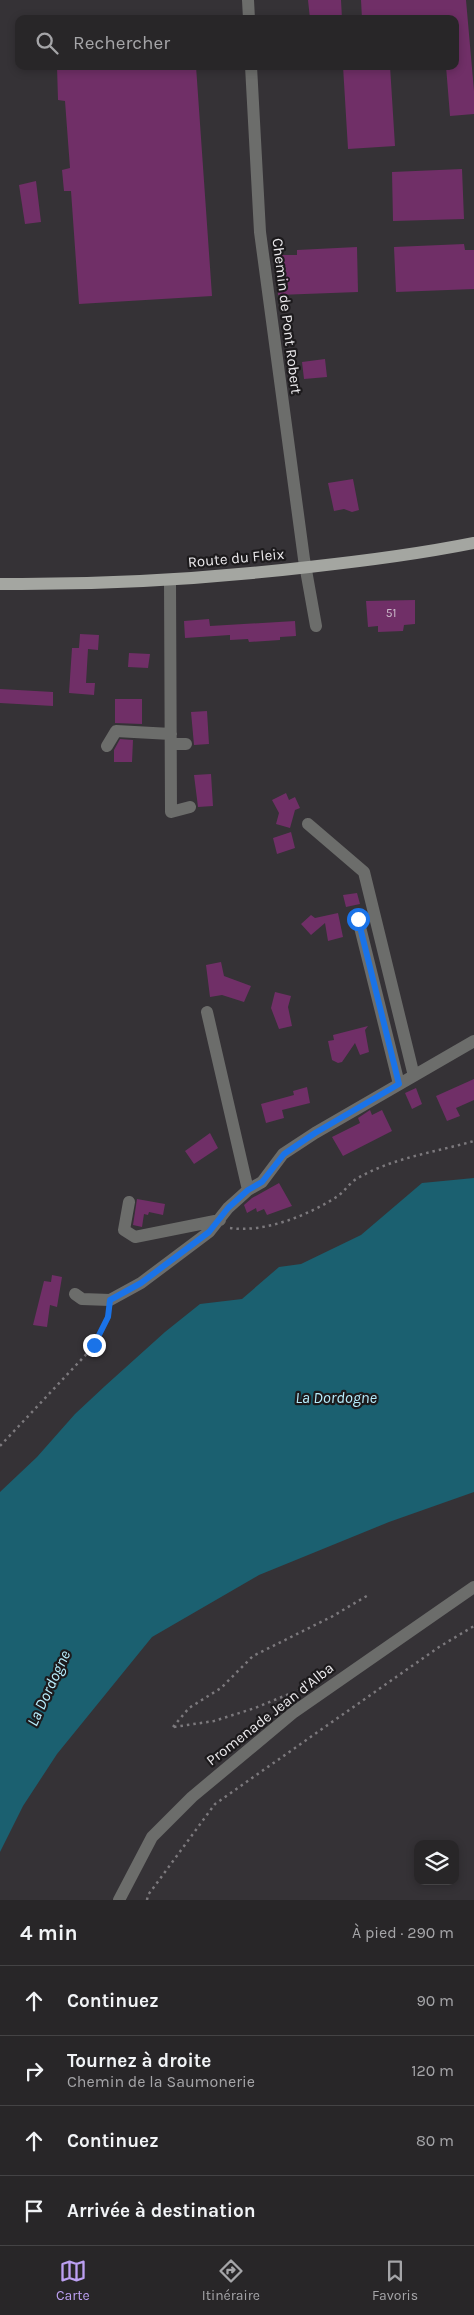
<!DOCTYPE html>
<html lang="fr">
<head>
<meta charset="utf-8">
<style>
  body { margin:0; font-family:Karla,sans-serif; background:#302e30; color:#f1f3f6 }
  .controls { position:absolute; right:15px; bottom:15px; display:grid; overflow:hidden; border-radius:10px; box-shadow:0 2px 8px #0003 }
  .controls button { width:45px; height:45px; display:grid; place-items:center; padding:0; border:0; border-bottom:1px solid #444345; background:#282628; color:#f1f3f6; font:25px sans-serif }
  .stop { position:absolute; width:15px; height:15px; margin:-11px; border:4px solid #1a73e8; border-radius:50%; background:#fff }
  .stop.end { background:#1a73e8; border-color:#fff; box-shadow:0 1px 5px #0008 }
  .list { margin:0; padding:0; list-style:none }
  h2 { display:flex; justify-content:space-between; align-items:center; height:65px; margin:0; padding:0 20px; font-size:21px }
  h2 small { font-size:16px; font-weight:400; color:#a5a5a8 }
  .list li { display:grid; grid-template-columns:32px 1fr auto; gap:15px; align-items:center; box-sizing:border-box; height:70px; padding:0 20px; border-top:1px solid #444345 }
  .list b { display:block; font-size:19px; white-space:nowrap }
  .list p { margin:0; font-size:16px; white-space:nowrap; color:#a5a5a8 }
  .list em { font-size:16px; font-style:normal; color:#a5a5a8 }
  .icon { flex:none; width:28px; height:28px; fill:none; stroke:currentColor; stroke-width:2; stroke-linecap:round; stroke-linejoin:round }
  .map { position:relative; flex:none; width:474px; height:1900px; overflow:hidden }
  .search { position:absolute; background:#282628; box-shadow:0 2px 8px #0003; left:15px; right:15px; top:15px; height:55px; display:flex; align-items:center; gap:12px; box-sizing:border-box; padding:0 18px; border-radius:10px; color:#a5a5a8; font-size:19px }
  .sheet { height:345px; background:#282628 }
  nav { display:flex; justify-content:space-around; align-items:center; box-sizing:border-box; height:70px; border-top:1px solid #444345; background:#282628; font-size:14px; color:#a5a5a8 }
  nav a { display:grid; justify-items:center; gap:2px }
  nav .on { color:#bca0f2 }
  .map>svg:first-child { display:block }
  .water { fill:#1b6070 }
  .building { fill:#702f67 }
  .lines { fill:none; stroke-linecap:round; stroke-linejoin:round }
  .path { stroke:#7c797d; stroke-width:2.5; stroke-dasharray:2.5 4; stroke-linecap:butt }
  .minor { stroke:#6c6d6b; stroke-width:12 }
  .major { stroke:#a4a6a1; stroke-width:12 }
  .route { stroke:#1a73e8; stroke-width:6 }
  .labels { text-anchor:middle; stroke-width:4.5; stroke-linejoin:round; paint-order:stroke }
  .number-label { font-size:12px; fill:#ccbacb }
  .street-label { font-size:15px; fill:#ebe9ec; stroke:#1c1a1c }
  .water-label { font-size:16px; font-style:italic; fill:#b7edfc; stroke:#1c1a1c }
</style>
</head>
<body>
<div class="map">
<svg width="474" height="1900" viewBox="0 0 474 1900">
  <rect width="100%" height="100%" fill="#353236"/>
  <!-- water -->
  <path class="water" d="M474 1178V1492L389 1522 259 1575 152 1637 57 1754 23 1806 0 1852V1492L37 1457 75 1414 105 1386 165 1332 200 1304 242 1299 279 1267 301 1264 361 1235 422 1183Z"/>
  <!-- building -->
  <path class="building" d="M308 0H341L342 19H310Z
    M361 0H466L474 91V114L450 116 446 66H455V19H362Z
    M57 66H196L212 296 79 304 71 191H64L62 170 70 168 65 101 58 100Z
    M343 66H390L395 146 348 149Z
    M462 169 464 219 393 221 392 172Z
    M36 181 41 222 25 224 19 185Z
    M464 244 465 250H474V289L396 292 394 247Z
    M357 247 358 292 278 295 277 255H297V250Z
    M325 359 327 377 304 379 302 362Z
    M353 479 359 510 352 512 344 509 334 511 328 483Z
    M415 600V624L404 625 403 631 378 632V626L368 627 366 601Z
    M209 619 210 626 295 621 296 636 280 637V640L249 642 248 639 230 640V635L185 638 184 621Z
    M80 634 99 635 98 650 88 649 86 683H95L94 695 69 693 72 648H83H79Z
    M129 653 150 654 148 668 128 667Z
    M0 689 53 692V706L0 703Z
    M115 699H142V724L115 723Z
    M207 711 209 744 194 745 191 712Z
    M120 739 133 740 132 762H114V750Z
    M211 774 213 806 198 807 194 775Z
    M286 793 289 800 295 797 300 808 295 810 290 828 276 824 279 813 272 800Z
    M291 832 295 848 277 854 273 838Z
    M357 893 360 904 346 907 343 895Z
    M338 913 343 937 328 941 325 923 311 935 301 924 311 915 315 918Z
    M221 962 224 976 251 986 244 1002 222 995 210 997 206 965Z
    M275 992 291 996 288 1007 292 1026 279 1029 271 1008Z
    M368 1026 365 1030 369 1052 360 1055 355 1043 342 1062 338 1063 332 1060 328 1041 334 1040 333 1035Z
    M474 1079V1100L456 1108 460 1116 447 1121 436 1096Z
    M307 1087 310 1103 282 1110 284 1118 266 1123 261 1104 294 1095 293 1091Z
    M416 1088 422 1104 412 1109 405 1093Z
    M370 1110 372 1115 382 1110 392 1131 343 1156 332 1137 360 1123 358 1118Z
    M210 1133 218 1148 194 1164 185 1151Z
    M279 1183 292 1206 267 1215 264 1209 257 1212 256 1208 247 1213 244 1205 252 1198Z
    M137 1199 165 1204 163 1215 149 1212 148 1215 144 1214 142 1227 133 1225Z
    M52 1275 62 1277 57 1307 50 1305 47 1327 33 1325 44 1281 51 1282Z"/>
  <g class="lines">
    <!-- path -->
    <path class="path" d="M230 1228C265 1233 309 1215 338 1196 345 1191 350 1182 358 1178 392 1158 436 1152 474 1141
      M0 1446 95 1345 108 1313
      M173 1727 189 1708 221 1688 253 1656 333 1616 370 1594
      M174 1727 214 1721 255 1708 311 1685
      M147 1900 148 1895 215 1804 439 1647 474 1626"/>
    <!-- minor -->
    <path class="minor" d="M248 0 249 19
      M251 66 260 232 304 559 316 626
      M170 580 171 812 190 807
      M171 744H186
      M107 746 116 731 171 734
      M308 824 364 872 414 1076
      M358 919 399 1084
      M207 1012 248 1190
      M129 1202 124 1230 135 1237 220 1220
      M75 1294 82 1299 110 1300 141 1283 209 1232 228 1208 248 1190 262 1182 283 1154 315 1133 474 1041
      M119 1900 152 1837 192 1797 294 1712 474 1587"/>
    <!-- major -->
    <path class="major" d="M0 584C104 585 206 579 309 567 365 561 419 554 474 543"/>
  </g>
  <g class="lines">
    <!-- route -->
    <path class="route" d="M94 1345 108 1317 110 1300 141 1283 209 1232 228 1208 248 1190 262 1182 284 1154 315 1133 399 1084 358 919"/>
  </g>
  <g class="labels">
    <!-- number labels -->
    <g class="number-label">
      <text x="391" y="617">51</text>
    </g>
    <!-- street labels -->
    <g class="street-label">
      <text transform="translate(287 316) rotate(83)" y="5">Chemin de Pont Robert</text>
      <text transform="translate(236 558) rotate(-5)" y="5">Route du Fleix</text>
      <text transform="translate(270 1714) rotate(-38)" y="5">Promenade Jean d'Alba</text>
    </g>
    <!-- water labels -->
    <g class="water-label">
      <text x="336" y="1403">La Dordogne</text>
      <text transform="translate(48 1688) rotate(-65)" y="6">La Dordogne</text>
    </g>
  </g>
</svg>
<div class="controls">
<button><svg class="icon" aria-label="layers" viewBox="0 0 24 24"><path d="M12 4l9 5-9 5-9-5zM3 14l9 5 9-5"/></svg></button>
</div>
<div class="stop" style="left:358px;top:919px"></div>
<div class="stop end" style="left:94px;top:1345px"></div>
<div class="search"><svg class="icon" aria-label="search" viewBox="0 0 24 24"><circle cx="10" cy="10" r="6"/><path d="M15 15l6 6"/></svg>Rechercher</div>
</div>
<section class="sheet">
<h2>4 min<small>À pied · 290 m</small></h2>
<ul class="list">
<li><svg class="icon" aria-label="ahead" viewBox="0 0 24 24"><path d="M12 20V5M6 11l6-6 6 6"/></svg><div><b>Continuez</b></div><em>90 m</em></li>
<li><svg class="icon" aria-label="right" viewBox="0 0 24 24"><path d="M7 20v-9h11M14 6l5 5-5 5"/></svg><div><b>Tournez à droite</b><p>Chemin de la Saumonerie</p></div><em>120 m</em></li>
<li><svg class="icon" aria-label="ahead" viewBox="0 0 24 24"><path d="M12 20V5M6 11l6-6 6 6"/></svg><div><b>Continuez</b></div><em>80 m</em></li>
<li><svg class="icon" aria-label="arrive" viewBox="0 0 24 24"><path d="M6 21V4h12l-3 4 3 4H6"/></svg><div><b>Arrivée à destination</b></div></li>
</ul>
</section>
<nav>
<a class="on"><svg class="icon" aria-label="map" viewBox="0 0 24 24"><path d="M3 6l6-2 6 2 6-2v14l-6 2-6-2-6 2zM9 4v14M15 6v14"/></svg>Carte</a>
<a><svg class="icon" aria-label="directions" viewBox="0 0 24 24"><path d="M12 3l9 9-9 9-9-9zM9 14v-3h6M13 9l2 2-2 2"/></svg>Itinéraire</a>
<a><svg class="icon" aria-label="saved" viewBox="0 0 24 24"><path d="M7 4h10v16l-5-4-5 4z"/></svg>Favoris</a>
</nav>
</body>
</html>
